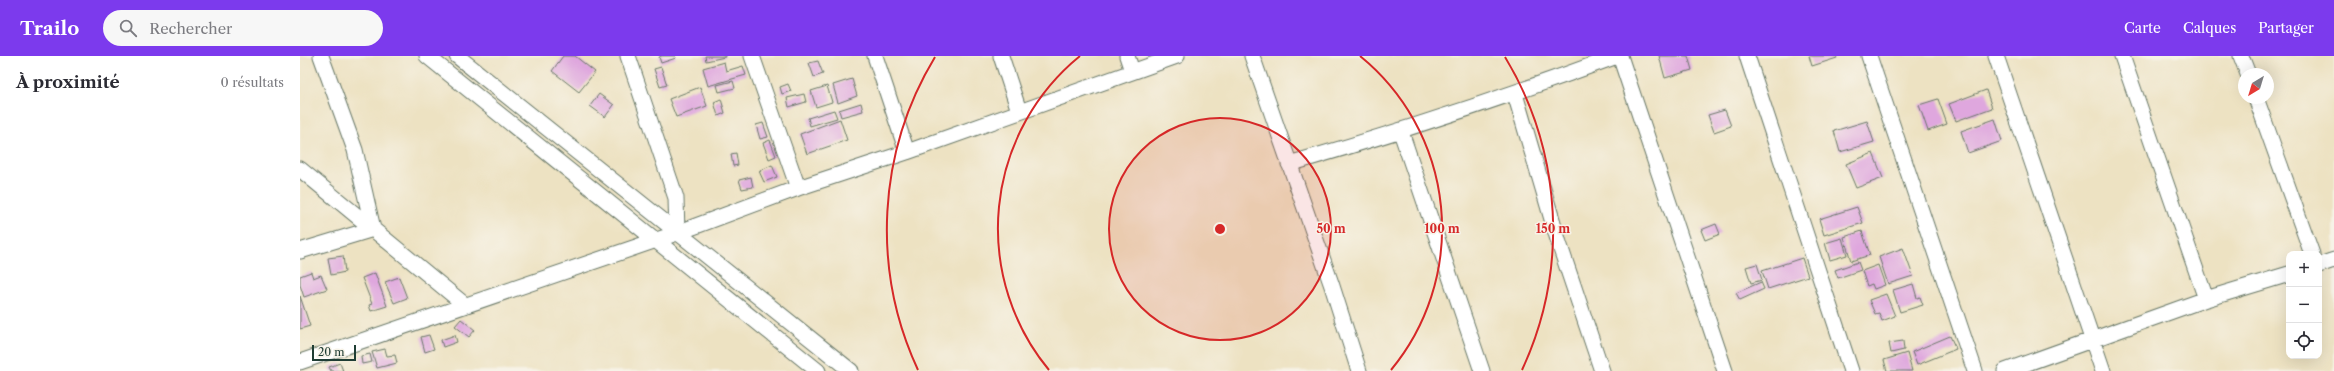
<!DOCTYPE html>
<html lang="fr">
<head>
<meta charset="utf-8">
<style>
  body { margin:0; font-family:"Libre Caslon Text",serif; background:#f7f7f7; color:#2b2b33 }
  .controls { position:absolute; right:12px; bottom:12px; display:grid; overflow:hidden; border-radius:8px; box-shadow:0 4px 16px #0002 }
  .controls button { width:36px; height:36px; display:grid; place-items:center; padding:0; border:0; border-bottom:1px solid #e1e1e2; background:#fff; color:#2b2b33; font:20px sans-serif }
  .compass { position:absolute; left:1938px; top:12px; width:36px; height:36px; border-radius:50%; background:#fff; box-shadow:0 4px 16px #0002; rotate:218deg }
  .scale { position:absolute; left:12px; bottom:10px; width:44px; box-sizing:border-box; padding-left:4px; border:2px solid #1f3d34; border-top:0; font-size:11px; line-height:14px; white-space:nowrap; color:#1f3d34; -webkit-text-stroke:3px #f7f3e8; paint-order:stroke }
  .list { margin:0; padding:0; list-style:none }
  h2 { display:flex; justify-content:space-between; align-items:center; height:52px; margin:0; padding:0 16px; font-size:17px }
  h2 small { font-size:13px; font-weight:400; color:#7c7c81 }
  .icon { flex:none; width:22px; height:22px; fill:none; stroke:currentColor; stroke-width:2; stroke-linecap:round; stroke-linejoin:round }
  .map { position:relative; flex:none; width:2034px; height:315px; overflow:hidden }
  header { display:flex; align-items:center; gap:24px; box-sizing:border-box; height:56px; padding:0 20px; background:#7c3aed; color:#fff }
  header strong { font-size:19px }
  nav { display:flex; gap:22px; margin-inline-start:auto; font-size:14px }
  .search { width:280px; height:36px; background:#f7f7f7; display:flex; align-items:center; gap:10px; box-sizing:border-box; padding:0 14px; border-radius:22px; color:#7c7c81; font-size:15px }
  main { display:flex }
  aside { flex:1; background:#fff }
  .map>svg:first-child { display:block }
  .building { fill:#dfa7de }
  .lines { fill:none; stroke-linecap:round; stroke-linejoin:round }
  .minor-casing { stroke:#677766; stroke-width:17 }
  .minor { stroke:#fff; stroke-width:15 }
  .ring { fill:none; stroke:#d62828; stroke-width:2 }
  .centre { fill:#d62828; stroke:#f7f3e8; stroke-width:2 }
  .ring-label { font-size:12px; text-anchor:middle; font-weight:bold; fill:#d62828; stroke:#f7f3e8; stroke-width:3; stroke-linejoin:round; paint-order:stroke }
</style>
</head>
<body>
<header>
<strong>Trailo</strong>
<div class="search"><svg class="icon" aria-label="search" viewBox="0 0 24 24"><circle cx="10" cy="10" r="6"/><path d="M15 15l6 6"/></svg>Rechercher</div>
<nav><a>Carte</a><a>Calques</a><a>Partager</a></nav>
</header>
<main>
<aside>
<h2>À proximité<small>0 résultats</small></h2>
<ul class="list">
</ul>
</aside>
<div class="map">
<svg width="2034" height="315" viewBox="0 0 2034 315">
  <rect width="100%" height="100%" fill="#f7f3e8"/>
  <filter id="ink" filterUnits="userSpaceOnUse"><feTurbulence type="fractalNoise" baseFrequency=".025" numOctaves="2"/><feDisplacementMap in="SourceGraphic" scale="8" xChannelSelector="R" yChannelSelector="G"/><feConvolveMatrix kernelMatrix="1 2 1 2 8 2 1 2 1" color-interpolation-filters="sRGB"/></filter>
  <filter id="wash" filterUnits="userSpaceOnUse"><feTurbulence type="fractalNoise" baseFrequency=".012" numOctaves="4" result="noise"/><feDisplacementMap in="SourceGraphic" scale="16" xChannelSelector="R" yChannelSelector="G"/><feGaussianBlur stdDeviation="0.9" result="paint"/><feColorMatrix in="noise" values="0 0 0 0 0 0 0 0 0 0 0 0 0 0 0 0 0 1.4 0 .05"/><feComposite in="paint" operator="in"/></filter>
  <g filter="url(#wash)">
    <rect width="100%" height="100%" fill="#ede2c2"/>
    <g id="blocks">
      <!-- building -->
      <path class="building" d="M263 0H275L295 16 279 36 252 15Z
        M362 0H375L376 2 361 7 359 1Z
        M405 0H425V1L406 5Z
        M1359 0H1388L1392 14 1365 22Z
        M1509 0H1536L1537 2 1512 10Z
        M518 5 523 18 514 21 509 7Z
        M424 6 426 15 443 10 446 19 408 30 403 12Z
        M361 11 367 29 360 31 354 13Z
        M552 23 557 40 538 47 533 29Z
        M433 25 435 32 419 36 417 29Z
        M488 28 491 35 482 38 480 31Z
        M527 30 532 46 516 51 511 35Z
        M400 31 407 50 376 61 369 43Z
        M1686 34 1692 52 1656 65 1649 48Z
        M299 38 314 49 305 61 290 50Z
        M504 38 506 46 489 51 487 42Z
        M421 43 425 57 418 60 414 46Z
        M1638 43 1647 68 1628 75 1619 49Z
        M561 47 563 55 541 61 539 54Z
        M534 54 537 62 510 70 508 62Z
        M1425 54 1431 70 1414 76 1408 59Z
        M540 63 547 84 507 98 500 78Z
        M1695 63 1702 85 1668 97 1661 75Z
        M1567 65 1574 86 1540 96 1534 75Z
        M463 67 468 81 460 83 456 69Z
        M470 84 476 100 469 103 463 87Z
        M436 97 438 109 433 110 431 98Z
        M1573 97 1583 122 1556 132 1546 108Z
        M472 109 477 121 464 126 459 115Z
        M451 121 453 131 442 133 439 124Z
        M1557 151 1563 167 1524 179 1519 163Z
        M1416 168 1420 178 1405 184 1401 174Z
        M1562 175 1570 199 1551 205 1544 181Z
        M1542 182 1547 199 1530 204 1525 187Z
        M1603 192 1613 220 1588 228 1579 201Z
        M43 200 45 216 31 219 28 202Z
        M1502 202 1508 220 1468 233 1462 215Z
        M1558 206 1561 214 1538 222 1535 214Z
        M1457 208 1462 224 1451 227 1446 211Z
        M1578 209 1585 229 1574 233 1572 228 1567 230 1562 215Z
        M11 216 13 222 21 219 27 233 4 241 0 229V220Z
        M75 217 87 250 71 255 69 249 72 248 62 222Z
        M99 221 107 242 94 247 85 226Z
        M1461 226 1464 233 1440 244 1436 237Z
        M1613 228 1617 242 1620 241 1623 249 1600 256 1593 234Z
        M1586 238 1595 260 1582 265 1579 257 1575 258 1569 244Z
        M0 240 10 270 0 273Z
        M161 263 175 274 169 281 155 270Z
        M129 279 134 293 125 296 121 281Z
        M155 279 157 286 143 291 141 284Z
        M1650 280 1656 293 1617 309 1612 296Z
        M1603 285 1604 294 1591 297 1589 287Z
        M85 293 87 300 95 299 97 307 77 312 72 296Z
        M1607 297 1612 315H1587L1584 304Z
        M70 298 72 306 62 308 61 300Z
        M40 307 43 315H31L29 311Z"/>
    </g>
  </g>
  <g filter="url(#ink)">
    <use href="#blocks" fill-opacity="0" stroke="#677766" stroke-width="1"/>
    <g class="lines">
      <!-- minor casing -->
      <g class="minor-casing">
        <path id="minor" d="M127 0 518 315
          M157 0 551 315
          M328 0 376 142 377 177
          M452 0 498 132
          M575 0 607 96
          M701 0 719 55
          M827 0 832 15
          M952 0 1032 230 1059 315
          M1320 0 1425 315
          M1447 0 1551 315
          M1569 0 1675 315
          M1696 0 1803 315
          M1822 0 1906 243
          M1941 0 1948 18
          M1215 38 1259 187 1302 315
          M1956 42 2012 198
          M1101 76 1182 315
          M989 108C1100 76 1209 40 1317 0
          M0 113 165 249
          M0 195 73 173 55 94 21 0
          M2019 209 2034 204
          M0 306 377 177 498 132 607 96 877 0
          M1705 315 1906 243 1989 218"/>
      </g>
      <!-- minor -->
      <use href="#minor" class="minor"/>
    </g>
  </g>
  <!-- distance rings -->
  <circle cx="920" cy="173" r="111" fill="#d62828" fill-opacity=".12"/>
  <g class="ring">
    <circle cx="920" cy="173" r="111"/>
    <path d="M749 314A222 222 0 0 1 780 0M1060 0A222 222 0 0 1 1091 314"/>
    <path d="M618 314A333 333 0 0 1 635 1M1205 1A333 333 0 0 1 1222 314"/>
  </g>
  <circle cx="920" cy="173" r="6" class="centre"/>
  <g class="ring-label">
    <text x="1031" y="177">50 m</text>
    <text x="1142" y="177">100 m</text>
    <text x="1253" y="177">150 m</text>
  </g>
</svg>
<div class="controls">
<button>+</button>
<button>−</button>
<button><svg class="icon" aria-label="locate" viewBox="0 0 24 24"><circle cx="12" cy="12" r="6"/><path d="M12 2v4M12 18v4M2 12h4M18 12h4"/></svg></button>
</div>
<svg class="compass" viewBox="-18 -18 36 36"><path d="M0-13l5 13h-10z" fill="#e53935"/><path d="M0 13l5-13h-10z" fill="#7c7c81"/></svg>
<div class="scale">20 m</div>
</div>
</main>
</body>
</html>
